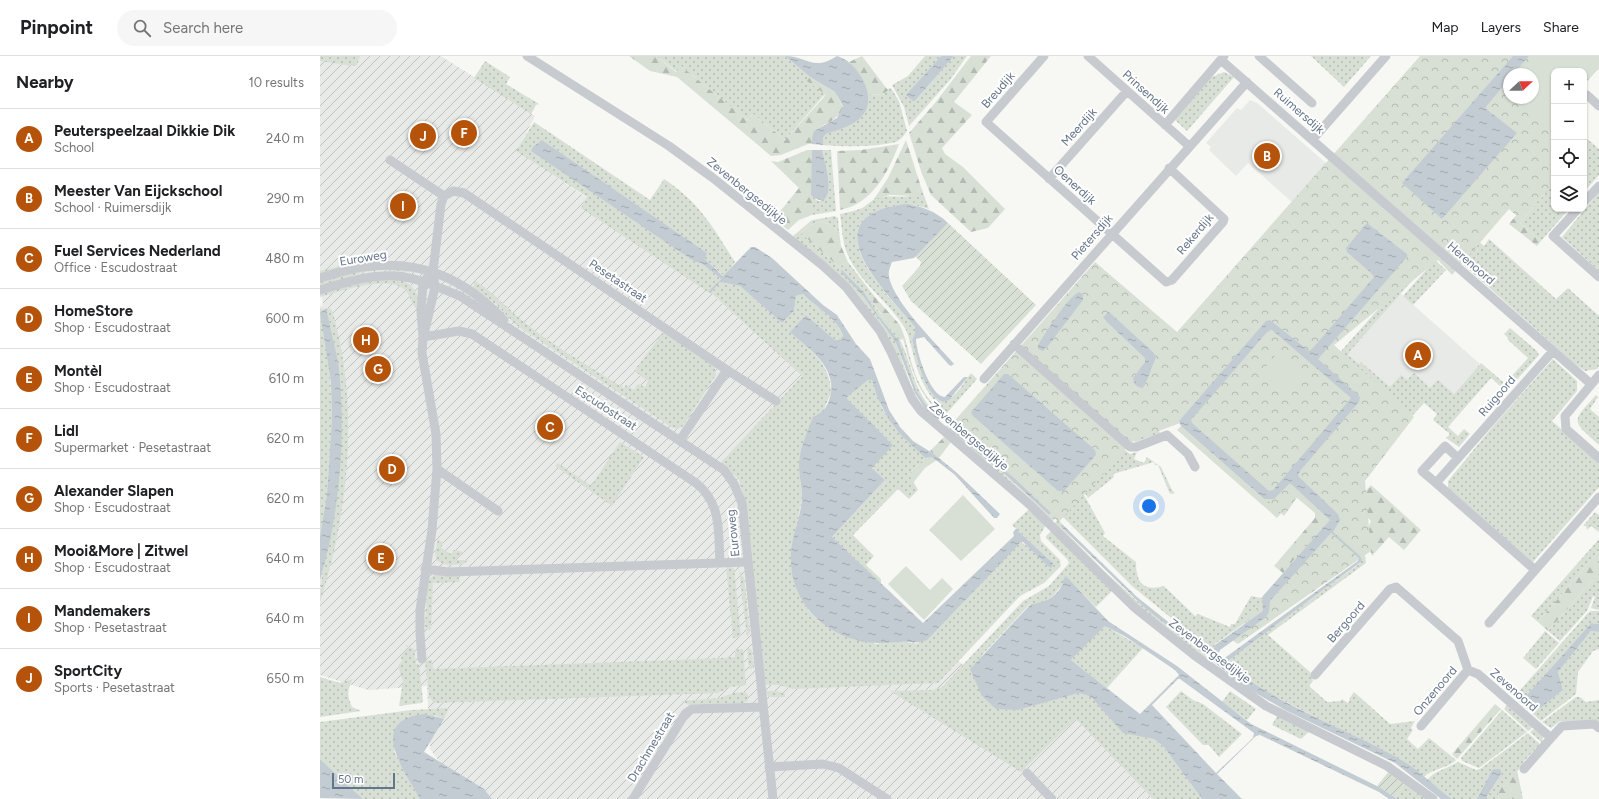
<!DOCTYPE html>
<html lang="en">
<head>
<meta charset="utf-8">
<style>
  body { margin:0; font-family:Figtree,sans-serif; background:#f6f6f6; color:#202124 }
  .controls { position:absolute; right:12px; top:12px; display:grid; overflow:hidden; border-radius:8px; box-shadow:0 1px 3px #0004 }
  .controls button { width:36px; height:36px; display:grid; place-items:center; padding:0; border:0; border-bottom:1px solid #e0e0e0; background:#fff; color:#202124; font:20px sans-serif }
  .compass { position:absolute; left:1183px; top:12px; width:36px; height:36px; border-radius:50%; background:#fff; box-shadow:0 1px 3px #0004; rotate:68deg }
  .scale { position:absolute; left:12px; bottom:10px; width:63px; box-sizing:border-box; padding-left:4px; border:2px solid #647489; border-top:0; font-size:11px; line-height:14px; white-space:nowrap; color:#647489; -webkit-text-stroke:3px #fff; paint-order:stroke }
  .you { position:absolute; left:829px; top:450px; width:14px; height:14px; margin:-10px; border:3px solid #fff; border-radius:50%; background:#1a73e8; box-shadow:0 0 0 6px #1a73e833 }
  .badge { display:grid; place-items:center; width:26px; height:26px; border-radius:50%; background:#b45309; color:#fff; font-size:13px; font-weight:700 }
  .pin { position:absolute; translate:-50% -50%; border:2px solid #fff; box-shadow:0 1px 4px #0006 }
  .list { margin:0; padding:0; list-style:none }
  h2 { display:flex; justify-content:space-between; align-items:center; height:52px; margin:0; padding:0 16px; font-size:17px }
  h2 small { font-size:13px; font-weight:400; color:#757577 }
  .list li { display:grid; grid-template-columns:26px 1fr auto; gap:12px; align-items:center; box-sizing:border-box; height:60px; padding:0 16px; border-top:1px solid #e0e0e0 }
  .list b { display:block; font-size:15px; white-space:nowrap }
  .list p { margin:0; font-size:13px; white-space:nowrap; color:#757577 }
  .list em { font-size:13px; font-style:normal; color:#757577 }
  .icon { flex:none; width:22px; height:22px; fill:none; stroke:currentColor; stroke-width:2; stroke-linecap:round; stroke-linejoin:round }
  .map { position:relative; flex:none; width:1279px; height:743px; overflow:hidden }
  header { display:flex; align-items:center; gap:24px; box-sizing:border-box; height:56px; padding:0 20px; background:#fff; border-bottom:1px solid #e0e0e0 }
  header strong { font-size:19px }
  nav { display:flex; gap:22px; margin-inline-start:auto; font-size:14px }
  .search { width:280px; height:36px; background:#f6f6f6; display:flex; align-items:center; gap:10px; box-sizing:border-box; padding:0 14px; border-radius:22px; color:#757577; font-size:15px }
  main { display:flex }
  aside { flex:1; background:#fff }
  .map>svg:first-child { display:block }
  .built { fill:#e8eae8 }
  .industrial { fill:url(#industrial-furrows) }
  .grass { fill:url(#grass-dots); fill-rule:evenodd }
  .forest { fill:url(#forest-firs) }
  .park { fill:url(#park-crowns); fill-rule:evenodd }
  .garden { fill:url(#garden-furrows) }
  .pitch { fill:#d8e0d5 }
  .water { fill:url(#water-ripples); fill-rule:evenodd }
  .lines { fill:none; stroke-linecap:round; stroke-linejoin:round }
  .minor { stroke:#c7cacf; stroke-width:9 }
  .labels { text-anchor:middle; stroke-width:4; stroke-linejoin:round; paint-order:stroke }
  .street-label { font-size:12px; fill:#647489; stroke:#fff }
</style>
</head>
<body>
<header>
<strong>Pinpoint</strong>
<div class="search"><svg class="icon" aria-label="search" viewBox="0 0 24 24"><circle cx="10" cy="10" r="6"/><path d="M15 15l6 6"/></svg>Search here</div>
<nav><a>Map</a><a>Layers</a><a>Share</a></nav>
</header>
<main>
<aside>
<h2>Nearby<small>10 results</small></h2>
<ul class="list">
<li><span class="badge">A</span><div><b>Peuterspeelzaal Dikkie Dik</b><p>School</p></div><em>240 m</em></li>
<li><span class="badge">B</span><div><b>Meester Van Eijckschool</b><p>School · Ruimersdijk</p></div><em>290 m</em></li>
<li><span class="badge">C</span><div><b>Fuel Services Nederland</b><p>Office · Escudostraat</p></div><em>480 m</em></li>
<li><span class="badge">D</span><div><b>HomeStore</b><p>Shop · Escudostraat</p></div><em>600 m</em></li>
<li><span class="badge">E</span><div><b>Montèl</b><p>Shop · Escudostraat</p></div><em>610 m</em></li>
<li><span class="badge">F</span><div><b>Lidl</b><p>Supermarket · Pesetastraat</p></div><em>620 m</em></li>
<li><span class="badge">G</span><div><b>Alexander Slapen</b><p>Shop · Escudostraat</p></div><em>620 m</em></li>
<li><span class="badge">H</span><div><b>Mooi&amp;More | Zitwel</b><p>Shop · Escudostraat</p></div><em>640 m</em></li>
<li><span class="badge">I</span><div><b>Mandemakers</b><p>Shop · Pesetastraat</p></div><em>640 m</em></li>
<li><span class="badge">J</span><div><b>SportCity</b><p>Sports · Pesetastraat</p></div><em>650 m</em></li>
</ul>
</aside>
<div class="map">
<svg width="1279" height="743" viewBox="0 0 1279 743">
  <defs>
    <pattern id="industrial-furrows" width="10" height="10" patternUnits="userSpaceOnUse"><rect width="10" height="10" fill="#e8eae8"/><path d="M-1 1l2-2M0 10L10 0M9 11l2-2" fill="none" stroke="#c0c2c2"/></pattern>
    <pattern id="grass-dots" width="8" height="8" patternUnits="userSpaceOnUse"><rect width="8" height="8" fill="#d8e0d5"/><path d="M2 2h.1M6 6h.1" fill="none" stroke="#b3bab3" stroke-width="1.8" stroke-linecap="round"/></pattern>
    <pattern id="forest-firs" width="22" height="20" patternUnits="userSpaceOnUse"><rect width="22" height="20" fill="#d8e0d5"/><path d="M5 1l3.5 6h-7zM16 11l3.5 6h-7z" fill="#b3bab3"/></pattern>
    <pattern id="park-crowns" width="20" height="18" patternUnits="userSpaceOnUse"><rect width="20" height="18" fill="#d8e0d5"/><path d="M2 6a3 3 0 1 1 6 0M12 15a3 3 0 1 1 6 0" fill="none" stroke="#b3bab3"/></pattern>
    <pattern id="garden-furrows" width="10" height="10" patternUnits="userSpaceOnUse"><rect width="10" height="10" fill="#d8e0d5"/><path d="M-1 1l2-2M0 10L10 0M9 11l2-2" fill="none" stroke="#b3bab3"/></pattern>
    <pattern id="water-ripples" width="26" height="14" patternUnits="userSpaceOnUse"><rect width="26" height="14" fill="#c3ccd2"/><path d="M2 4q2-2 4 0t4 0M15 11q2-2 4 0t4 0" fill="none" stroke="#a2aab0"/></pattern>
  </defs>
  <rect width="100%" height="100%" fill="#f7f8f4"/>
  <!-- built -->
  <path class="built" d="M930 44 937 47 1007 108 973 147 928 107 916 120 889 94 891 91 886 87 917 52 921 54Z
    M1080 237 1160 308 1117 357 1104 346 1092 360 1025 300Z"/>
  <!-- industrial -->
  <path class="industrial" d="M0 0H121L215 60 197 95 267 142 261 151 392 238 482 320 401 406 482 441 555 588 607 584 650 613 759 637 882 743H98L122 709 110 693 107 630 48 634 0 619V253L3 247 0 234Z"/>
  <!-- grass -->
  <path class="grass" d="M0 0H40L37 9 32 10 0 5Z
    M336 0H465L490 21 488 25 505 38 465 84 433 58 427 64 361 10 357 16Z
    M605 0H621L587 39 594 46 634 0H647L630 24 589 70 584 51 572 29 588 20Z
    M991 0H1051L1024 31Z
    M165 5 190 21 186 28 219 48 216 49 211 58 154 22Z
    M904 16 914 21 867 75 855 64 892 21Z
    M571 32 579 45 587 75C584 79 581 84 576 86 555 91 524 91 503 89V82L506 78C528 70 549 66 547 38L562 39Z
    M214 66 330 144 344 123C379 146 393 171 415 206L404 220 385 203 386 197 222 84 336 179 375 206 381 207 401 223 389 236H392L400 226 420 230 462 267 474 255 476 240 483 238C496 252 516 260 523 280L521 283 515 284 486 259 471 276C490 295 511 307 511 337L479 410 482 441 471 497V511L488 554 498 565 555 588 583 586 597 588 701 486 733 507 692 469 708 454 712 455 726 469 720 479 721 485 740 504 741 510 724 527 700 540 618 627 473 633 459 629H445L431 488 423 437 419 424 401 406 482 320 392 238 388 236 261 152 267 141 196 95Z
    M1264 80 1279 93V119L1264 136Z
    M502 94H511L516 155 492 159V140L498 145H503C515 135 505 108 502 94Z
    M1234 127V153H1249L1221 185 1200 167Z
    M601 131 609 153C591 146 575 149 558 155 501 176 575 247 595 271V277L592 284C597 302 604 339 623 346 636 342 644 326 651 317L657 323 627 357C607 340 599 322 593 298 591 290 589 281 586 274 570 246 539 227 527 197 522 185 522 171 520 158 528 156 535 155 542 152 549 148 553 142 561 141 574 138 594 146 601 131Z
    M1279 136V215L1242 181Z
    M515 160 518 162 519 175 503 165 490 169 481 177 519 211 528 206 555 241 552 245C560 259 576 274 582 288 595 317 594 340 621 361L618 364 603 353 546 253 473 180 492 164ZM522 214 544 236 558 259 579 285 596 334 606 349 618 361 605 353 600 347 590 327 576 287 543 240Z
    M1155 182 1164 190 1169 183 1236 243 1248 232 1279 260V310L1277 313 1265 315 1255 308 1137 203Z
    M1108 197 1113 201 1030 295 1028 299 1039 308 1041 306 1070 331 1081 319 1087 324 1094 317 1110 332 1118 324 1134 338 1161 307 1190 332 1187 336 1171 322 1128 371 1138 380 1144 373 1150 378 1139 391 1126 382 1130 378 1113 364 1117 358 1104 347 1092 360 1020 300 1022 294Z
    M49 203V208L0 219V215Z
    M1115 204 1126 214 1093 249 1083 240Z
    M66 211 92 216 62 214 44 216 0 231V225L37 215Z
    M61 224H81L91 229 98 240 97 253C90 248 91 238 84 233 66 219 20 236 0 241V237L34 228Z
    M155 225C174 236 187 253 204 266 235 291 270 311 304 332L306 329 314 334 318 328 325 331 328 325 314 315 344 275 392 308 395 312 396 319 363 370 358 373 351 371 196 269 176 248 153 231Z
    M0 249 1 253 9 252 12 254C40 349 29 454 0 547 0 514 11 482 16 449 25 385 23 319 7 256L12 364 7 439 0 480Z
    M1190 272 1217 295 1219 299 1193 328 1188 324 1208 302 1187 283 1188 282 1184 278Z
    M585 282C594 316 597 335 625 359L624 360C596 337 593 316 583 283Z
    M1233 303 1257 325V335L1232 365 1279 406V431L1213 506 1128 432V425L1174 369Z
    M548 324H552L562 352 575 372 605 402 589 418 598 434 589 443 578 433 533 479 554 500 546 509 561 523V528L512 481 565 424 552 412 572 388 525 342Z
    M1276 339 1278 341 1270 353 1279 361V389C1251 364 1251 367 1276 339Z
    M630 364 633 365 629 370 631 371 729 459 741 455 732 466 625 373Z
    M836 367 840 377 815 386 810 382Z
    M300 386 324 401 292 450 235 410 238 407 271 430Z
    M801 391 810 398 817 396 814 403 824 407 827 401 841 411 852 434 855 437 850 438 838 409H835L834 406 793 418 794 421 768 442 763 434Z
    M762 435 785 477 783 480 816 506C816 526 823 536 844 530L875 560 878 558 910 571 911 568H915L931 540 942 542 943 554 895 588 893 596 812 530 741 459Z
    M1275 456 1279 459V476L1271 470 1267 474 1266 470H1263Z
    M738 463 742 468 740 470 783 514 826 553 888 602 885 604 813 545 734 468Z
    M732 474 792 535 776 551 746 521 742 529 733 540 722 547 710 548 662 599V640L677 653 698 654 759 637 771 641 803 676 834 683 843 690 882 743H833L756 663 701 716 570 635 613 634 622 631 703 545 729 530 749 507 747 503 726 482V480Z
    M118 483 123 487 121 492 131 498 134 494 144 496 136 504H148L144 508 127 509 117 505 115 497Z
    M1279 483V495L1218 566 1211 560Z
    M1044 494 1046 507 948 579 990 616 993 625 989 630 1007 646 1020 645 1022 643 1028 647 1030 644 1029 643 1034 636 1070 668 1095 665 1091 672 1093 674 1087 683 1098 693 1109 682 1136 704C1127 713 1113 712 1104 721L1079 703 944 635 904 607 1040 507V500Z
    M406 510 414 512 421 581 413 582Z
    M419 514 424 522 430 577 427 581Z
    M1279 517V554L1271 552 1275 541 1273 540 1267 555 1240 585 1228 575Z
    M116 518 138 520 140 526 113 527 111 573 107 574 105 570 108 523Z
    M1271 555H1279V568L1271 567 1205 641V643L1221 652 1243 634 1238 616 1271 575 1279 576V593L1273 595 1258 616 1256 638 1221 665 1194 641 1268 557Z
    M785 570 823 592 787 632 751 604Z
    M1225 575 1239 587 1216 613 1203 602Z
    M86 589 94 593 96 608H99L103 645 101 647 79 650 83 625 78 610 82 605 81 601 88 592Z
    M430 592 432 595 434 612 429 613 427 593Z
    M423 593 426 629 410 631 398 637 114 647 109 641 105 605 112 604 113 613 403 602 415 601V594Z
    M0 621 20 627 33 623C27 633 27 640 32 651L41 655 0 661Z
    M446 635H457L465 638V641H448Z
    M861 635 873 644 883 648 922 678 899 701 889 689H883L846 651Z
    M910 635 936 653 927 664 902 646Z
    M425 636 428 639V645L423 647 369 649 361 645 400 642 413 637Z
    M1256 641H1260L1266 646 1279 644V667L1240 665 1231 672 1222 666Z
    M1188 648 1213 671 1208 675 1184 653Z
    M129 652 124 663 115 659 74 695 100 743H43L0 703V666L92 654Z
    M1182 654 1207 676 1159 712 1142 705 1141 702Z
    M957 660 990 675 981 683 952 669Z
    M1215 672 1223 681 1222 687 1210 676Z
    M1208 677 1221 689 1217 692H1216L1203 706 1204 708 1201 711 1179 735 1178 743H1165L1182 717 1180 713 1172 714 1157 743H1132L1107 724C1115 714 1127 713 1138 706L1156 714 1160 713Z
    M1085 727 1106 743H1077L1075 742Z"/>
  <!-- forest -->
  <path class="forest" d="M309 0H336L356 16 361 10 427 64 433 58 465 84 504 41 505 38 487 25 490 21 515 36 523 51C516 72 490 65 492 88H488L461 99 451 100 357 21 330 15Z
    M542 0 567 33 571 32 562 39 547 38 544 26 529 6Z
    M651 0H671L634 46 652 59 622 92 625 98 643 111 685 153 668 172 651 176 611 139 602 118 589 77 615 47Z
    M586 84 601 131 595 140 570 139 554 143 568 122Z
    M579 88C568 117 552 148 520 154L517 95 541 94Z
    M487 94H492V159L479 164 468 174 454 163 479 132 451 105 458 106Z
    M1234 114V127L1200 167 1221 185 1217 190 1189 168Z
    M503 165 519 175 521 190 528 206 519 211 481 177 490 169Z
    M555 241 580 269 585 282 580 284 552 245Z
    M861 370 944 443 969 428 1009 461 1006 468 963 517 954 510 995 462V457L976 441 957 462 857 374Z
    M624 381 631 386 619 402 610 395Z
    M612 400 617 404 605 412 593 427 589 418 605 402Z
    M1051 429 1101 474 1084 494 1069 481 1052 500C1048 489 1046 475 1051 465L1047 461 1043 438Z
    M1279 495V517L1228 575 1218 566Z
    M1175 648 1181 653 1137 703 1132 698Z
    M1197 714 1203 743H1178L1179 732Z"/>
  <!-- park -->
  <path class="park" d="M1100 0H1279V12L1264 29V15H1234V127L1201 164 1189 153 1132 219 1118 204 1014 289 1094 361 1045 425 1051 495 918 588 912 584 1004 464 978 440 964 460 863 366 814 384 739 466 629 371 775 206 857 276ZM1189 18H1213V42H1189Z"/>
  <!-- garden -->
  <path class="garden" d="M628 167 716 249 661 308 591 245 582 230 600 210 601 206 595 200Z
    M1069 715 1085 727 1075 742 1057 730Z"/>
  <!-- pitch -->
  <path class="pitch" d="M1222 0H1277L1279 2V11L1264 27V15H1234V61L1225 72 1191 42H1213V18H1206Z
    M958 296 986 321 971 338 943 314Z
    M643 439 675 473 641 505 609 474Z
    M586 510 610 534 622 522 633 533 604 564 568 528Z"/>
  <!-- water -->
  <path class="water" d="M465 0C487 0 493 16 517 0 538 6 559 41 542 60 534 70 517 74 506 78L503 82V89L492 88V81L494 75 517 62 523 50 515 36 490 21Z
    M621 0H634L594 46 586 39Z
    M1193 0H1209L1193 18H1189V23L1165 52 1197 77 1122 163 1082 127Z
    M222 84 387 197 385 203 403 220 431 191H435L452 202 503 249 517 259 536 288 550 303 569 354 580 371 593 385 614 398 636 416 680 458 677 462H674L635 419 612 401 605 402 580 378 569 364 558 343 552 324H548L526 342 573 389 552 412 565 424 512 481 603 567 694 480 693 476 696 473 733 507 732 511 730 512 703 486H701L607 584C597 588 591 585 581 586 568 587 557 588 545 586 501 578 468 543 471 497 472 478 482 458 482 441 482 431 479 421 479 411 479 393 487 377 493 361 503 356 507 352 510 341 518 312 489 293 470 276L486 259 515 284 521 283 523 280C517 261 496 252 483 238L476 240 474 255 462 267 420 230 400 226 391 237 388 236 401 223 381 207 375 206 211 95 213 91Z
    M492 94H502C505 108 515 135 503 145L494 142 491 139Z
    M587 148C604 151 615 155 628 167L594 202 572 206C570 211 568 216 569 221 575 248 616 287 634 308L631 310 629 309 604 281 596 283C596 295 610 341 625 341L644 321H648L629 344 623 346C604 339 597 302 592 284L595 277V271C563 233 487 159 587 148Z
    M1047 167 1087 198V201L998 303 1040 341 1039 346 980 415 978 420 1018 458 1020 464 1013 476 1040 500 1042 505 905 607C959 650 1019 669 1078 702 1098 713 1114 730 1132 743H1121L1075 707 965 654 927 632 826 553 740 470 742 468 817 541 891 600 895 589 943 555 942 541 1010 464 970 427 954 443H944L861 370 859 365 946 265 950 264 989 295 993 292 1054 221 1051 217 1027 196 1026 192ZM952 274 1031 342 953 434 949 435 872 367 871 364 948 275ZM1011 477 1039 502 1038 505 902 604 898 600 900 594 946 561 949 556 950 545Z
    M522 214 544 236 558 259 579 285 596 334 606 349 619 361 617 364 605 353 595 337 576 287 543 240 521 216Z
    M759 236 763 238V244L728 290 723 295 718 293V289C727 275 746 243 759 236Z
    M5 254 7 256C11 275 16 293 19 313 26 382 20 457 0 524V480L7 439 12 364 11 326 0 256Z
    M789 256 833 296 836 301 825 329 822 332C816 331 813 327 813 322L825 306V302L787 266 783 261Z
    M684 318H688L775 394 776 399 744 435H738L652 359V355Z
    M631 371 693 421 731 457 729 459 687 420 629 373Z
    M746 520 788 565 857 610 931 668 1059 731 1077 743H1069L1059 736 940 679 936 680 897 718 922 743H882L843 690 834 683 803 677 771 641 759 637 698 654 676 653 662 640 650 613 711 548C723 547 736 542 742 529 744 525 742 524 746 520ZM785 570 806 581 855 614 859 619 820 658 751 604ZM858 623H860L934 677 933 682 896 717 832 649Z
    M1271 567 1279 568V576L1271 575 1238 616 1243 634 1221 652 1205 643V641Z
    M105 658 124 663 104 696 164 733 172 743H100C84 714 46 664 105 658Z
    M0 703 43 743 0 742Z
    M1175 713H1180L1182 717 1165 743H1157L1172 714Z"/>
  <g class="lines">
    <!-- minor -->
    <path class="minor" d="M207 0 349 90 393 122 502 209 526 231 560 275 571 296 592 343 601 355 709 448 815 552 874 599 946 650 1067 710 1113 743
      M724 0 666 66 846 226 852 224 903 166 904 163 849 112
      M768 0 869 90
      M939 0 992 47
      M901 4 1271 328
      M1267 39 1279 50
      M845 69 904 0
      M993 83 1066 0
      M70 104 124 140 133 135 144 137 407 314 456 345
      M729 123 807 35
      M1264 146 1279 130
      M1258 153 1233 180 1279 221
      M0 222C14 218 28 213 42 211 101 203 144 222 184 264
      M0 234C30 225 62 214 94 223 109 227 125 234 140 240L404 414 414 428 422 447 453 743
      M105 274 115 231 113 215 121 148 124 140
      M103 281 139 275 152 278 376 427C402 448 398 475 400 506
      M694 288 810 391H816L847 379 868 398 875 411
      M1279 319 1245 360 1246 373 1279 402
      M664 323 927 26
      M360 384 407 314
      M117 413 178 455
      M1116 427 1102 415 1125 390 1138 402
      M105 513 128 516 428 506
      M1214 513 1116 427 1233 295
      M1169 567 1279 441
      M102 603 100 578V554L112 474 117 413 116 378 102 297 103 281 101 256 103 226 113 215
      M995 619 1070 533 1076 531 1138 585 1148 614 1158 618 1231 682 1242 670 1274 668 1279 672
      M1101 670 1148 614
      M449 711 503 708 519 712 567 743
      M1204 713 1231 682
      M707 717 732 743
      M313 743 365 658 372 653 443 651"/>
  </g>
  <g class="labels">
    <!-- street labels -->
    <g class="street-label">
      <text transform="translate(678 34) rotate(-49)" y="4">Breudijk</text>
      <text transform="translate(826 36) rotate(42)" y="4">Prinsendijk</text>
      <text transform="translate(979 55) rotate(41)" y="4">Ruimersdijk</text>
      <text transform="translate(759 71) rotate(-48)" y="4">Meerdijk</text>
      <text transform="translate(755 129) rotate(42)" y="4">Oenerdijk</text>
      <text transform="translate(427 135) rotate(39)" y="4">Zevenbergsedijkje</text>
      <text transform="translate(875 178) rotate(-50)" y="4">Rekerdijk</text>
      <text transform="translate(772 181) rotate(-49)" y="4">Pietersdijk</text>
      <text transform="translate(43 202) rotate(-9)" y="4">Euroweg</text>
      <text transform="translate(1151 207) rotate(41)" y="4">Herenoord</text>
      <text transform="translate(298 225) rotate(34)" y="4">Pesetastraat</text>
      <text transform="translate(1177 340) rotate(-49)" y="4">Ruigoord</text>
      <text transform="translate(286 352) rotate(33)" y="4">Escudostraat</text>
      <text transform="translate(649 380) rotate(40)" y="4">Zevenbergsedijkje</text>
      <text transform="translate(413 477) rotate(-96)" y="4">Euroweg</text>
      <text transform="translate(1026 566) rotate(-49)" y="4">Bergoord</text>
      <text transform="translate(890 595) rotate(37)" y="4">Zevenbergsedijkje</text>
      <text transform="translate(1194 634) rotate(41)" y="4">Zevenoord</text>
      <text transform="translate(1115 635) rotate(-50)" y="4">Onzenoord</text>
      <text transform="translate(331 691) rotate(-59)" y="4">Drachmestraat</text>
    </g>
  </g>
</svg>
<div class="controls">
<button>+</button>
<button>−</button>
<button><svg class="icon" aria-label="locate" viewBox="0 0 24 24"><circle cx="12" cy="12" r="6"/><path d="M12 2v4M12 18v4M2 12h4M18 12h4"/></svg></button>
<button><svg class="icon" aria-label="layers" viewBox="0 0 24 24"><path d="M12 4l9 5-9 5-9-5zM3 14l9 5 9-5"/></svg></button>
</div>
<svg class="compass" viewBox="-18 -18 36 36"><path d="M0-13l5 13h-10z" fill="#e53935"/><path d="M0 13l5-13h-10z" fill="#757577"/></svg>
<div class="scale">50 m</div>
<div class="you"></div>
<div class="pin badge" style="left:1098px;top:299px">A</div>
<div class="pin badge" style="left:947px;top:100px">B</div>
<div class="pin badge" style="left:230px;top:371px">C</div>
<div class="pin badge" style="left:72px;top:413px">D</div>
<div class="pin badge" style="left:61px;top:502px">E</div>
<div class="pin badge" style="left:144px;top:77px">F</div>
<div class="pin badge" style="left:58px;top:313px">G</div>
<div class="pin badge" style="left:46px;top:284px">H</div>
<div class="pin badge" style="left:83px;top:150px">I</div>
<div class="pin badge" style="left:103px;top:80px">J</div>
</div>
</main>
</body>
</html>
